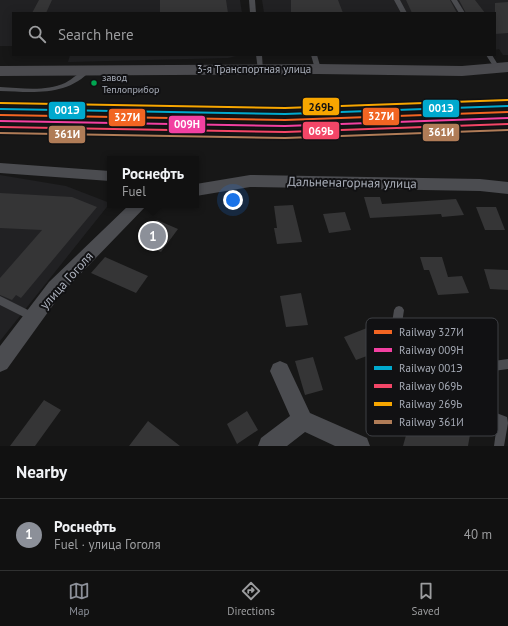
<!DOCTYPE html>
<html lang="en">
<head>
<meta charset="utf-8">
<style>
  body { margin:0; font-family:"PT Sans",sans-serif; background:#1e1f1f; color:#f1f3f6 }
  .you { position:absolute; left:233px; top:200px; width:14px; height:14px; margin:-10px; border:3px solid #fff; border-radius:50%; background:#1a73e8; box-shadow:0 0 0 6px #1a73e833 }
  .badge { display:grid; place-items:center; width:26px; height:26px; border-radius:50%; background:#8c9099; color:#fff; font-size:13px; font-weight:700 }
  .pin { position:absolute; translate:-50% -50%; border:2px solid #fff; box-shadow:0 1px 4px #0006 }
  .popup { position:absolute; left:107px; top:156px; width:92px; height:52px; box-sizing:border-box; display:grid; place-content:center; border-radius:0px; background:#111; filter:drop-shadow(0 1px 3px #0005); font-size:13px; white-space:nowrap; color:#9c9d9f }
  .popup b { font-size:15px; color:#f1f3f6 }
  .popup::after { content:''; position:absolute; left:50%; top:100%; margin-left:-8px; border:8px solid transparent; border-top-color:#111 }
  .list { margin:0; padding:0; list-style:none }
  h2 { display:flex; justify-content:space-between; align-items:center; height:52px; margin:0; padding:0 16px; font-size:17px }
  h2 small { font-size:13px; font-weight:400; color:#9c9d9f }
  .list li { display:grid; grid-template-columns:26px 1fr auto; gap:12px; align-items:center; box-sizing:border-box; height:72px; padding:0 16px; border-top:1px solid #303131 }
  .list b { display:block; font-size:15px; white-space:nowrap }
  .list p { margin:0; font-size:13px; white-space:nowrap; color:#9c9d9f }
  .list em { font-size:13px; font-style:normal; color:#9c9d9f }
  .icon { flex:none; width:22px; height:22px; fill:none; stroke:currentColor; stroke-width:2; stroke-linecap:round; stroke-linejoin:round }
  .map { position:relative; flex:none; width:508px; height:446px; overflow:hidden }
  .search { position:absolute; background:#111; box-shadow:0 2px 10px #0003; left:12px; right:12px; top:12px; height:44px; display:flex; align-items:center; gap:10px; box-sizing:border-box; padding:0 14px; border-radius:0px; color:#9c9d9f; font-size:15px }
  .sheet { height:124px; background:#111 }
  nav { display:flex; justify-content:space-around; align-items:center; box-sizing:border-box; height:56px; border-top:1px solid #303131; background:#111; font-size:11px; color:#9c9d9f }
  nav a { display:grid; justify-items:center; gap:2px }
  nav .on { color:#8c9099 }
  .map>svg:first-child { display:block }
  .built { fill:#212123 }
  .building { fill:#353536 }
  .lines { fill:none; stroke-linecap:round; stroke-linejoin:round }
  .lane { fill:#4b4c50; fill-rule:evenodd }
  .street { fill:#4b4c50; fill-rule:evenodd }
  .secondary { fill:#4a4a4e; fill-rule:evenodd }
  .rail-1-casing { stroke:#111113; stroke-width:3 }
  .rail-2-casing { stroke:#111113; stroke-width:3 }
  .rail-3-casing { stroke:#111113; stroke-width:3 }
  .rail-4-casing { stroke:#111113; stroke-width:3 }
  .rail-5-casing { stroke:#111113; stroke-width:3 }
  .rail-6-casing { stroke:#111113; stroke-width:3 }
  .rail-1 { fill:#f26522; fill-rule:evenodd }
  .rail-2 { fill:#f240a1; fill-rule:evenodd }
  .rail-3 { fill:#00a9ce; fill-rule:evenodd }
  .rail-4 { fill:#f34667; fill-rule:evenodd }
  .rail-5 { fill:#f7a600; fill-rule:evenodd }
  .rail-6 { fill:#b07c57; fill-rule:evenodd }
  .bus-dot { fill:#00a651; stroke:#111113; stroke-width:1.5 }
  .labels { text-anchor:middle; stroke-width:4; stroke-linejoin:round; paint-order:stroke }
  .far-bus-label { font-size:10px; fill:#a8adb8; stroke:#111113; text-anchor:start }
  .far-street-label { font-size:11px; fill:#a8adb8; stroke:#111113 }
  .street-label { font-size:13px; fill:#a8adb8; stroke:#111113 }
  .key { fill:#111113; stroke:#3e4045; stroke-width:1 }
  .key-label { font-size:11px; fill:#a8adb8 }
  .line-badge { stroke:#111113; stroke-width:1.5 }
  .badge-label { font-size:11px; text-anchor:middle; font-weight:bold; fill:#fff }
  .pale-badge-label { font-size:11px; text-anchor:middle; font-weight:bold; fill:#111 }
</style>
</head>
<body>
<div class="map">
<svg width="508" height="446" viewBox="0 0 508 446">
  <rect width="100%" height="100%" fill="#171717"/>
  <!-- built -->
  <path class="built" d="M0 0H240L242 13H13V46H0Z
    M262 0H508V55H503L499 49 495 50V13H264Z
    M70 55H240L228 58 68 62Z
    M0 175 66 186 110 203 0 341Z"/>
  <!-- building -->
  <path class="building" d="M39 0H52L46 13H32Z
    M160 0H226L228 13H160Z
    M291 0H338L343 13H291Z
    M406 0H450L457 13H412Z
    M459 0H475L485 13H466Z
    M508 2V33L495 34V3Z
    M0 193 72 197 97 207 21 298 16 295 12 300 0 295V278L42 230 0 228Z
    M364 197H380L382 204 456 199 464 215 442 217 441 214 370 218Z
    M293 205 302 242 277 244 274 228H277L274 206Z
    M476 207H496L505 230H485Z
    M345 212 351 230 329 233 323 214Z
    M157 220 178 229 161 252 138 242Z
    M105 257 148 276 136 293 91 273Z
    M420 257H442L448 277 462 276 469 293 438 295 429 270H424Z
    M484 269 508 270V290L490 289Z
    M301 293 308 325 286 327 280 296Z
    M480 321 489 344 473 345 472 341 444 346 434 325Z
    M372 326 386 349 356 360 344 337Z
    M313 357 323 390 305 395 295 361Z
    M44 400 61 410 35 446H10Z
    M415 403 471 429 468 446H403Z
    M247 411 258 430 237 444 227 424Z
    M148 421 180 446H129Z"/>
  <g class="lines">
    <!-- lane -->
    <path class="lane" d="M249 0H255L256 13H250Z
      M394 0H400L407 13H401Z
      M451 0H457L465 13H459Z
      M256 55H262L263 71 261 72 258 70Z
      M311 55H317L321 69 320 70H316L315 69Z
      M486 55H492L500 68 499 69H495Z
      M88 68 91 70C67 97 32 92 0 91V87C21 88 45 92 65 83 73 79 80 71 88 68Z
      M0 296 36 314 38 317 36 320 33 321 30 320 0 305Z
      M399 306 402 307 404 310 400 337 411 362 436 369 508 359V369L436 379 405 369 390 337 394 310 396 307Z
      M441 392 507 417 508 423 504 446H494L497 424 437 401 436 397 437 393Z"/>
    <!-- street -->
    <path class="street" d="M0 163 110 171V181L0 173Z
      M250 175 480 179 508 182V194L480 191 250 187 196 196V184Z
      M129 205H147L61 294 7 369 0 372V346L49 282Z
      M280 361 287 364 310 413 367 438 370 446H335L305 432 287 446H258L261 438 290 416 270 371 273 364Z"/>
    <!-- secondary -->
    <path class="secondary" d="M508 62V72L462 76 318 74 0 76V66L318 64 462 66Z"/>
    <!-- rail-1 casing -->
    <g class="rail-1-casing">
      <path id="rail-1" d="M508 111V113L285 121 0 116V114L285 119Z"/>
    </g>
    <!-- rail-2 casing -->
    <g class="rail-2-casing">
      <path id="rail-2" d="M508 117V119L285 127 0 122V120L285 125Z"/>
    </g>
    <!-- rail-3 casing -->
    <g class="rail-3-casing">
      <path id="rail-3" d="M508 105V107L285 115 0 110V108L285 113Z"/>
    </g>
    <!-- rail-4 casing -->
    <g class="rail-4-casing">
      <path id="rail-4" d="M508 123V125L285 133 0 128V126L285 131Z"/>
    </g>
    <!-- rail-5 casing -->
    <g class="rail-5-casing">
      <path id="rail-5" d="M508 99V101L285 109 0 104V102L285 107Z"/>
    </g>
    <!-- rail-6 casing -->
    <g class="rail-6-casing">
      <path id="rail-6" d="M508 129V131L285 139 0 134V132L285 137Z"/>
    </g>
    <!-- rail-1 -->
    <use href="#rail-1" class="rail-1"/>
    <!-- rail-2 -->
    <use href="#rail-2" class="rail-2"/>
    <!-- rail-3 -->
    <use href="#rail-3" class="rail-3"/>
    <!-- rail-4 -->
    <use href="#rail-4" class="rail-4"/>
    <!-- rail-5 -->
    <use href="#rail-5" class="rail-5"/>
    <!-- rail-6 -->
    <use href="#rail-6" class="rail-6"/>
  </g>
  <!-- markers -->
  <circle class="bus-dot" cx="94" cy="83" r="3.5"/>
  <g class="labels">
    <!-- far-bus labels -->
    <g class="far-bus-label">
      <text x="102" y="81">завод<tspan x="102" dy="12">Теплоприбор</tspan></text>
    </g>
    <!-- far-street labels -->
    <g class="far-street-label">
      <text x="254" y="73">3-я Транспортная улица</text>
    </g>
    <!-- street labels -->
    <g class="street-label">
      <text transform="translate(352 182) rotate(1)" y="5">Дальненагорная улица</text>
      <text transform="translate(66 280) rotate(-48)" y="5">улица Гоголя</text>
    </g>
  </g>
  <!-- legend -->
  <rect x="366" y="318" width="132" height="118" rx="6" class="key"/>
  <rect x="374" y="330" width="18" height="4" fill="#f26522"/>
  <rect x="374" y="348" width="18" height="4" fill="#f240a1"/>
  <rect x="374" y="366" width="18" height="4" fill="#00a9ce"/>
  <rect x="374" y="384" width="18" height="4" fill="#f34667"/>
  <rect x="374" y="402" width="18" height="4" fill="#f7a600"/>
  <rect x="374" y="420" width="18" height="4" fill="#b07c57"/>
  <g class="key-label">
    <text x="399" y="336">Railway 327И</text>
    <text x="399" y="354">Railway 009Н</text>
    <text x="399" y="372">Railway 001Э</text>
    <text x="399" y="390">Railway 069Ь</text>
    <text x="399" y="408">Railway 269Ь</text>
    <text x="399" y="426">Railway 361И</text>
  </g>
  <g class="line-badge">
    <rect x="302" y="97" width="38" height="19" rx="4" fill="#f7a600"/>
    <rect x="422" y="99" width="38" height="19" rx="4" fill="#00a9ce"/>
    <rect x="48" y="101" width="38" height="19" rx="4" fill="#00a9ce"/>
    <rect x="362" y="107" width="38" height="19" rx="4" fill="#f26522"/>
    <rect x="108" y="108" width="38" height="19" rx="4" fill="#f26522"/>
    <rect x="168" y="115" width="38" height="19" rx="4" fill="#f240a1"/>
    <rect x="302" y="121" width="38" height="19" rx="4" fill="#f34667"/>
    <rect x="422" y="123" width="38" height="19" rx="4" fill="#b07c57"/>
    <rect x="48" y="125" width="38" height="19" rx="4" fill="#b07c57"/>
  </g>
  <g class="badge-label">
    <text x="441" y="112">001Э</text>
    <text x="67" y="114">001Э</text>
    <text x="381" y="120">327И</text>
    <text x="127" y="121">327И</text>
    <text x="187" y="128">009Н</text>
    <text x="321" y="135">069Ь</text>
    <text x="441" y="136">361И</text>
    <text x="67" y="138">361И</text>
  </g>
  <g class="pale-badge-label">
    <text x="321" y="111">269Ь</text>
  </g>
</svg>
<div class="you"></div>
<div class="pin badge" style="left:153px;top:236px">1</div>
<div class="popup"><b>Роснефть</b>Fuel</div>
<div class="search"><svg class="icon" aria-label="search" viewBox="0 0 24 24"><circle cx="10" cy="10" r="6"/><path d="M15 15l6 6"/></svg>Search here</div>
</div>
<section class="sheet">
<h2>Nearby<small></small></h2>
<ul class="list">
<li><span class="badge">1</span><div><b>Роснефть</b><p>Fuel · улица Гоголя</p></div><em>40 m</em></li>
</ul>
</section>
<nav>
<a class="on"><svg class="icon" aria-label="map" viewBox="0 0 24 24"><path d="M3 6l6-2 6 2 6-2v14l-6 2-6-2-6 2zM9 4v14M15 6v14"/></svg>Map</a>
<a><svg class="icon" aria-label="directions" viewBox="0 0 24 24"><path d="M12 3l9 9-9 9-9-9zM9 14v-3h6M13 9l2 2-2 2"/></svg>Directions</a>
<a><svg class="icon" aria-label="saved" viewBox="0 0 24 24"><path d="M7 4h10v16l-5-4-5 4z"/></svg>Saved</a>
</nav>
</body>
</html>
